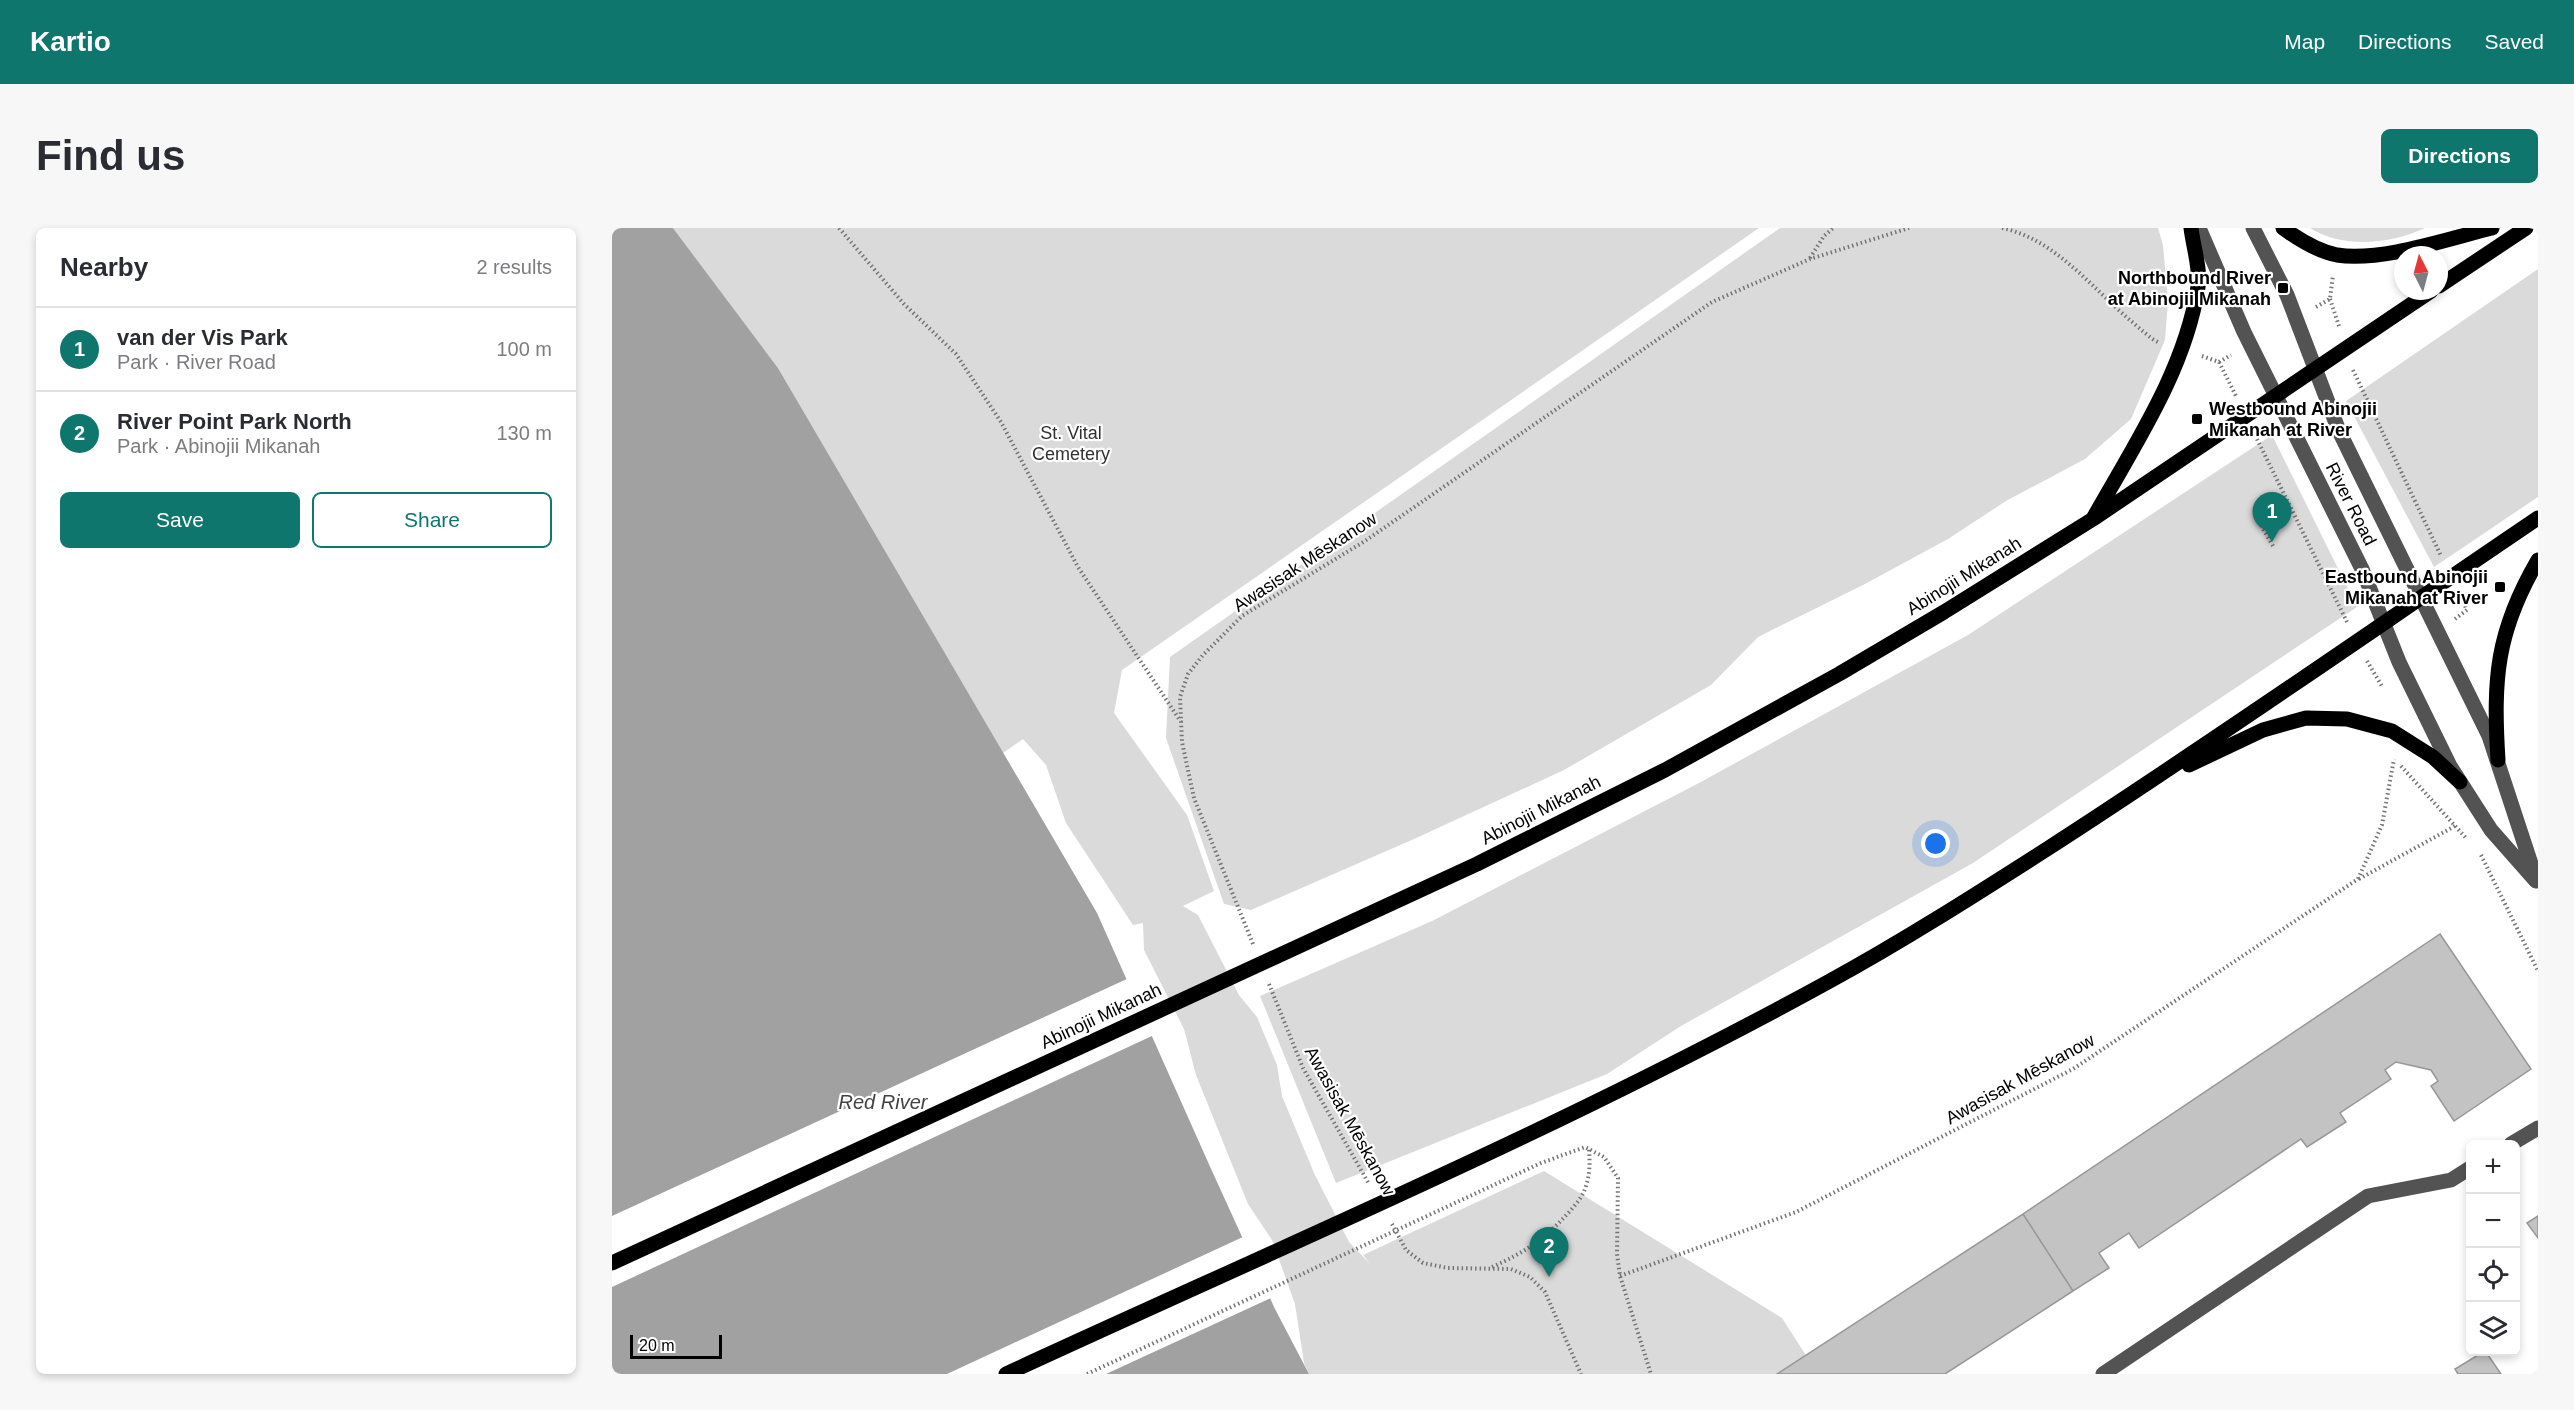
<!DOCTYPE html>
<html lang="en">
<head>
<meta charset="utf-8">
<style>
  body { margin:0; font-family:Arial,sans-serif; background:#f7f7f7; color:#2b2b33 }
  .controls { position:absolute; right:18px; bottom:18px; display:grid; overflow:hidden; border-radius:9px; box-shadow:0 3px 9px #0003 }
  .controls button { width:54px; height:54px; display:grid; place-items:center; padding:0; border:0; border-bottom:2px solid #e1e1e2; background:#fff; color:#2b2b33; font:30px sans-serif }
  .compass { position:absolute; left:1782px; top:18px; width:54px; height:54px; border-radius:50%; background:#fff; box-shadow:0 3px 9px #0003; rotate:354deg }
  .scale { position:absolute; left:18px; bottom:15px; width:92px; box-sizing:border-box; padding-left:6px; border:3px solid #000; border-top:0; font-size:16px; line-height:21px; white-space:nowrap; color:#000; -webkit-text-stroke:4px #fff; paint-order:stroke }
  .you { position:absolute; left:1324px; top:616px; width:21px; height:21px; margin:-15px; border:4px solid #fff; border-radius:50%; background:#1a73e8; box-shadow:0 0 0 9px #1a73e833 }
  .badge { display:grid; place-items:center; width:39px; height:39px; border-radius:50%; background:#0f766e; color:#fff; font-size:20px; font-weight:700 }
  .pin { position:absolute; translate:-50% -50px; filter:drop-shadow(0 2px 3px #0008) }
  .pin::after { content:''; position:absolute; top:32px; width:21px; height:18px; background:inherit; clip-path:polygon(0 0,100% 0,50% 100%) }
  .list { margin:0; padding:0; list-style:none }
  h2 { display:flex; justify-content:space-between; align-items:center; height:78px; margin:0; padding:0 24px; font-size:26px }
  h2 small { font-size:20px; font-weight:400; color:#7c7c81 }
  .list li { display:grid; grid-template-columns:39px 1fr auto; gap:18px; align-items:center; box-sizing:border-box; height:84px; padding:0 24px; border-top:2px solid #e1e1e2 }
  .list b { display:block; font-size:22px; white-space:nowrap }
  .list p { margin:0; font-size:20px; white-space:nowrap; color:#7c7c81 }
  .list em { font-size:20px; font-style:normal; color:#7c7c81 }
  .actions { display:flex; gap:12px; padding:18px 24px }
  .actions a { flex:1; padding:14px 0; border:2px solid #0f766e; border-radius:9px; text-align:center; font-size:21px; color:#0f766e }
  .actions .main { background:#0f766e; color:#fff }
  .icon { flex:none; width:33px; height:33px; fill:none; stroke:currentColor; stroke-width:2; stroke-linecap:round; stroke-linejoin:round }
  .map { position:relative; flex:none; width:1926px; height:1146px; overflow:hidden; border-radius:9px }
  header { display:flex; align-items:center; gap:36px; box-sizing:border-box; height:84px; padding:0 30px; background:#0f766e; color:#fff }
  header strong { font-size:28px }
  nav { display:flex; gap:33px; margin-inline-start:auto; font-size:21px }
  .intro { display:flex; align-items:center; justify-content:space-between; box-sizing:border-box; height:144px; padding:0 36px }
  h1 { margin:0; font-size:42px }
  .button { padding:15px 27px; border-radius:9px; background:#0f766e; color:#fff; font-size:21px; font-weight:700 }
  main { display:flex; gap:36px; padding:0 36px }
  aside { flex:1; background:#fff; border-radius:9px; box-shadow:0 3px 9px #0003 }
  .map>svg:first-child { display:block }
  .green { fill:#dadada }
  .water { fill:#a1a1a1 }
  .pier { fill:#fff }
  .building { fill:#c3c3c3; stroke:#979797; stroke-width:1.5 }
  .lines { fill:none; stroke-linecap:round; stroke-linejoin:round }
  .path { stroke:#757575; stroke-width:4; stroke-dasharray:1.5 3; stroke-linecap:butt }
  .minor { stroke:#535353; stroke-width:15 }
  .major { stroke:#000; stroke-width:15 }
  .poi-dot { fill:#000; stroke:#fff; stroke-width:2 }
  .labels { text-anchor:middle; stroke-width:4.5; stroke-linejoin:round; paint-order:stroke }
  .poi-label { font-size:18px; font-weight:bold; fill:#000; stroke:#fff; text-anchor:end }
  .park-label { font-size:18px; fill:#313131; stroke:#fff }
  .street-label { font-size:18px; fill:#000; stroke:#fff }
  .water-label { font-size:20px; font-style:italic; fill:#424242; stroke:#fff }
</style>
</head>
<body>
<header>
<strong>Kartio</strong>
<nav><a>Map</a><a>Directions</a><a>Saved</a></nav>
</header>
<div class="intro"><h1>Find us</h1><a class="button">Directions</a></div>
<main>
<aside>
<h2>Nearby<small>2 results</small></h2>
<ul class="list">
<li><span class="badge">1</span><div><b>van der Vis Park</b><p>Park · River Road</p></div><em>100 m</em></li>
<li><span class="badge">2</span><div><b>River Point Park North</b><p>Park · Abinojii Mikanah</p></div><em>130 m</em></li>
</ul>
<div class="actions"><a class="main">Save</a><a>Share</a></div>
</aside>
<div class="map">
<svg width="1926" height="1146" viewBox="0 0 1926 1146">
  <rect width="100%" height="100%" fill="#fff"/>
  <!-- green -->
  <path class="green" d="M61 0H1147L510 442 502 485 575 587 602 663 571 678 586 687 627 767 645 789 665 837 670 868 702 945 737 1014 759 1037 751 1027 932 943 1170 1090 1206 1146H697L692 1135 683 1076 660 1012 636 976 584 847 572 801 532 722 531 695 521 697 454 595 434 537 411 511 391 525 166 140Z
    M1168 0H1546L1551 17 1556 73 1553 112 1519 191 1473 231 1394 273 1336 311 1251 357 1146 409 1099 457 952 542 802 611 639 682 612 676 554 510 558 429Z
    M1698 0H1813C1779 16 1731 21 1698 0Z
    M1926 41V269L1822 339 1734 173Z
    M1660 207 1745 379 1361 635 1069 798 995 846 724 955 648 768 820 693 1087 555 1356 407Z"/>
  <!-- water -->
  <path class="water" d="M0 0H61L166 140 485 685 600 943 663 1081 697 1146H0Z"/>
  <!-- pier -->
  <path class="pier" d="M517 750 542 807 0 1059V988Z
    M633 1008 661 1069 494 1146H335Z"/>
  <!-- building -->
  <path class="building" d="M1828 706 1919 841 1842 893 1819 858 1826 853 1819 842 1784 834 1773 842 1779 851 1728 885 1734 894 1695 919 1689 911 1527 1020 1517 1005 1487 1025 1497 1040 1461 1063 1411 986Z
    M1411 986 1461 1063 1333 1146H1165Z
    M1926 988V1010L1915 995Z
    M1871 1124H1874L1889 1146H1846L1843 1141Z"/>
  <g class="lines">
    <!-- path -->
    <path class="path" d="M227 0 292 76 344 126 389 194 466 339 569 494
      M1390 0C1443 11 1480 60 1519 93 1528 100 1538 111 1548 115
      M1198 30 1212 8 1221 0
      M1718 71 1727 98
      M1704 79 1718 71 1721 47
      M1590 128 1607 134 1619 127
      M1607 134 1624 168
      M1741 142 1829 328
      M1643 207 1735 394
      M1661 318 1643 287 1673 267
      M1843 391 1855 382 1849 370
      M1755 433 1771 460
      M1789 538 1854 610
      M1869 627 1926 743
      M1747 651 1843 598
      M641 716 582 570 570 514 568 469 576 446 591 427 630 388 753 313 1100 74 1198 31 1297 0
      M657 756 691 840 757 956
      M780 996 794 1022 811 1035 836 1040 899 1041 918 1049 933 1064 969 1146
      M880 1039C914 1024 934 1010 959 982 965 975 971 968 974 958 978 946 978 934 977 921
      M1008 1048 1184 984 1461 841 1746 651 1770 597 1782 531
      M475 1146 929 935 973 919 992 929 1006 950 1005 1026 1008 1048 1039 1146"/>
    <!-- minor -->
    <path class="minor" d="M1587 0 1632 104 1750 341 1787 434 1838 538 1879 602 1924 653
      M1641 0 1675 67 1727 203 1877 508 1923 648
      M1899 916 1926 900
      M1491 1146 1756 968 1839 952 1858 940"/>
    <!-- major -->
    <path class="major" d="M1671 0C1686 11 1705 23 1725 27 1769 34 1835 11 1880 0
      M1827 58 1914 0
      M1482 289C1523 216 1573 142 1586 59 1589 42 1581 18 1579 0
      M1886 532C1881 451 1884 404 1926 332
      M1577 537 1651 502 1694 490 1735 491 1780 503 1821 529 1848 554
      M0 1035 865 636 1053 542 1227 446 1332 384 1481 291 1819 63
      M394 1146C669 1019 950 900 1216 754 1291 713 1363 667 1435 621 1601 514 1762 401 1926 290"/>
  </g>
  <!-- markers -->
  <g class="poi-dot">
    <rect x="1665" y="54" width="12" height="12" rx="3"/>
    <rect x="1579" y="185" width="12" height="12" rx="3"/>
    <rect x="1882" y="353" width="12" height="12" rx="3"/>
  </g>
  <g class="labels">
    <!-- poi labels -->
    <g class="poi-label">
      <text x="1659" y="56">Northbound River<tspan x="1659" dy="21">at Abinojii Mikanah</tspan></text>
      <text x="1597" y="187" text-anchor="start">Westbound Abinojii<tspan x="1597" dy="21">Mikanah at River</tspan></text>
      <text x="1876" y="355">Eastbound Abinojii<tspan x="1876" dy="21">Mikanah at River</tspan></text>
    </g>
    <!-- park labels -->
    <g class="park-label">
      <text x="459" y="211">St. Vital<tspan x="459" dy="21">Cemetery</tspan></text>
    </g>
    <!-- street labels -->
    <g class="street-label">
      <text transform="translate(1739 276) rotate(63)" y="6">River Road</text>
      <text transform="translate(693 334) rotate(-33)" y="6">Awasisak Mēskanow</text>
      <text transform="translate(1352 348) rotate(-32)" y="6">Abinojii Mikanah</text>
      <text transform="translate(929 582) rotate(-27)" y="6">Abinojii Mikanah</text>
      <text transform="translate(489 788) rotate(-25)" y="6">Abinojii Mikanah</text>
      <text transform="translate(1408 851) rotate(-29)" y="6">Awasisak Mēskanow</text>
      <text transform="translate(738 893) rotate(61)" y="6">Awasisak Mēskanow</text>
    </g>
    <!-- water labels -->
    <g class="water-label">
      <text x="271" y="881">Red River</text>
    </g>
  </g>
</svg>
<div class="controls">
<button>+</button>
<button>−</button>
<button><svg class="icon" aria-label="locate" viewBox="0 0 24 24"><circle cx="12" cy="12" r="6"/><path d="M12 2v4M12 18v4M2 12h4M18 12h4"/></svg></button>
<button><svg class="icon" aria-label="layers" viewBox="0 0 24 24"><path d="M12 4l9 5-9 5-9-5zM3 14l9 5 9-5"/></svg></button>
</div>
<svg class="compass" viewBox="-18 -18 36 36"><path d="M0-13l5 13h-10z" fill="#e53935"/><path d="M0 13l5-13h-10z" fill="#7c7c81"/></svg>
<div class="scale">20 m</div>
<div class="you"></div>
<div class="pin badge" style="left:1660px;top:314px">1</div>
<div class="pin badge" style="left:937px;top:1049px">2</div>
</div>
</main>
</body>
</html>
